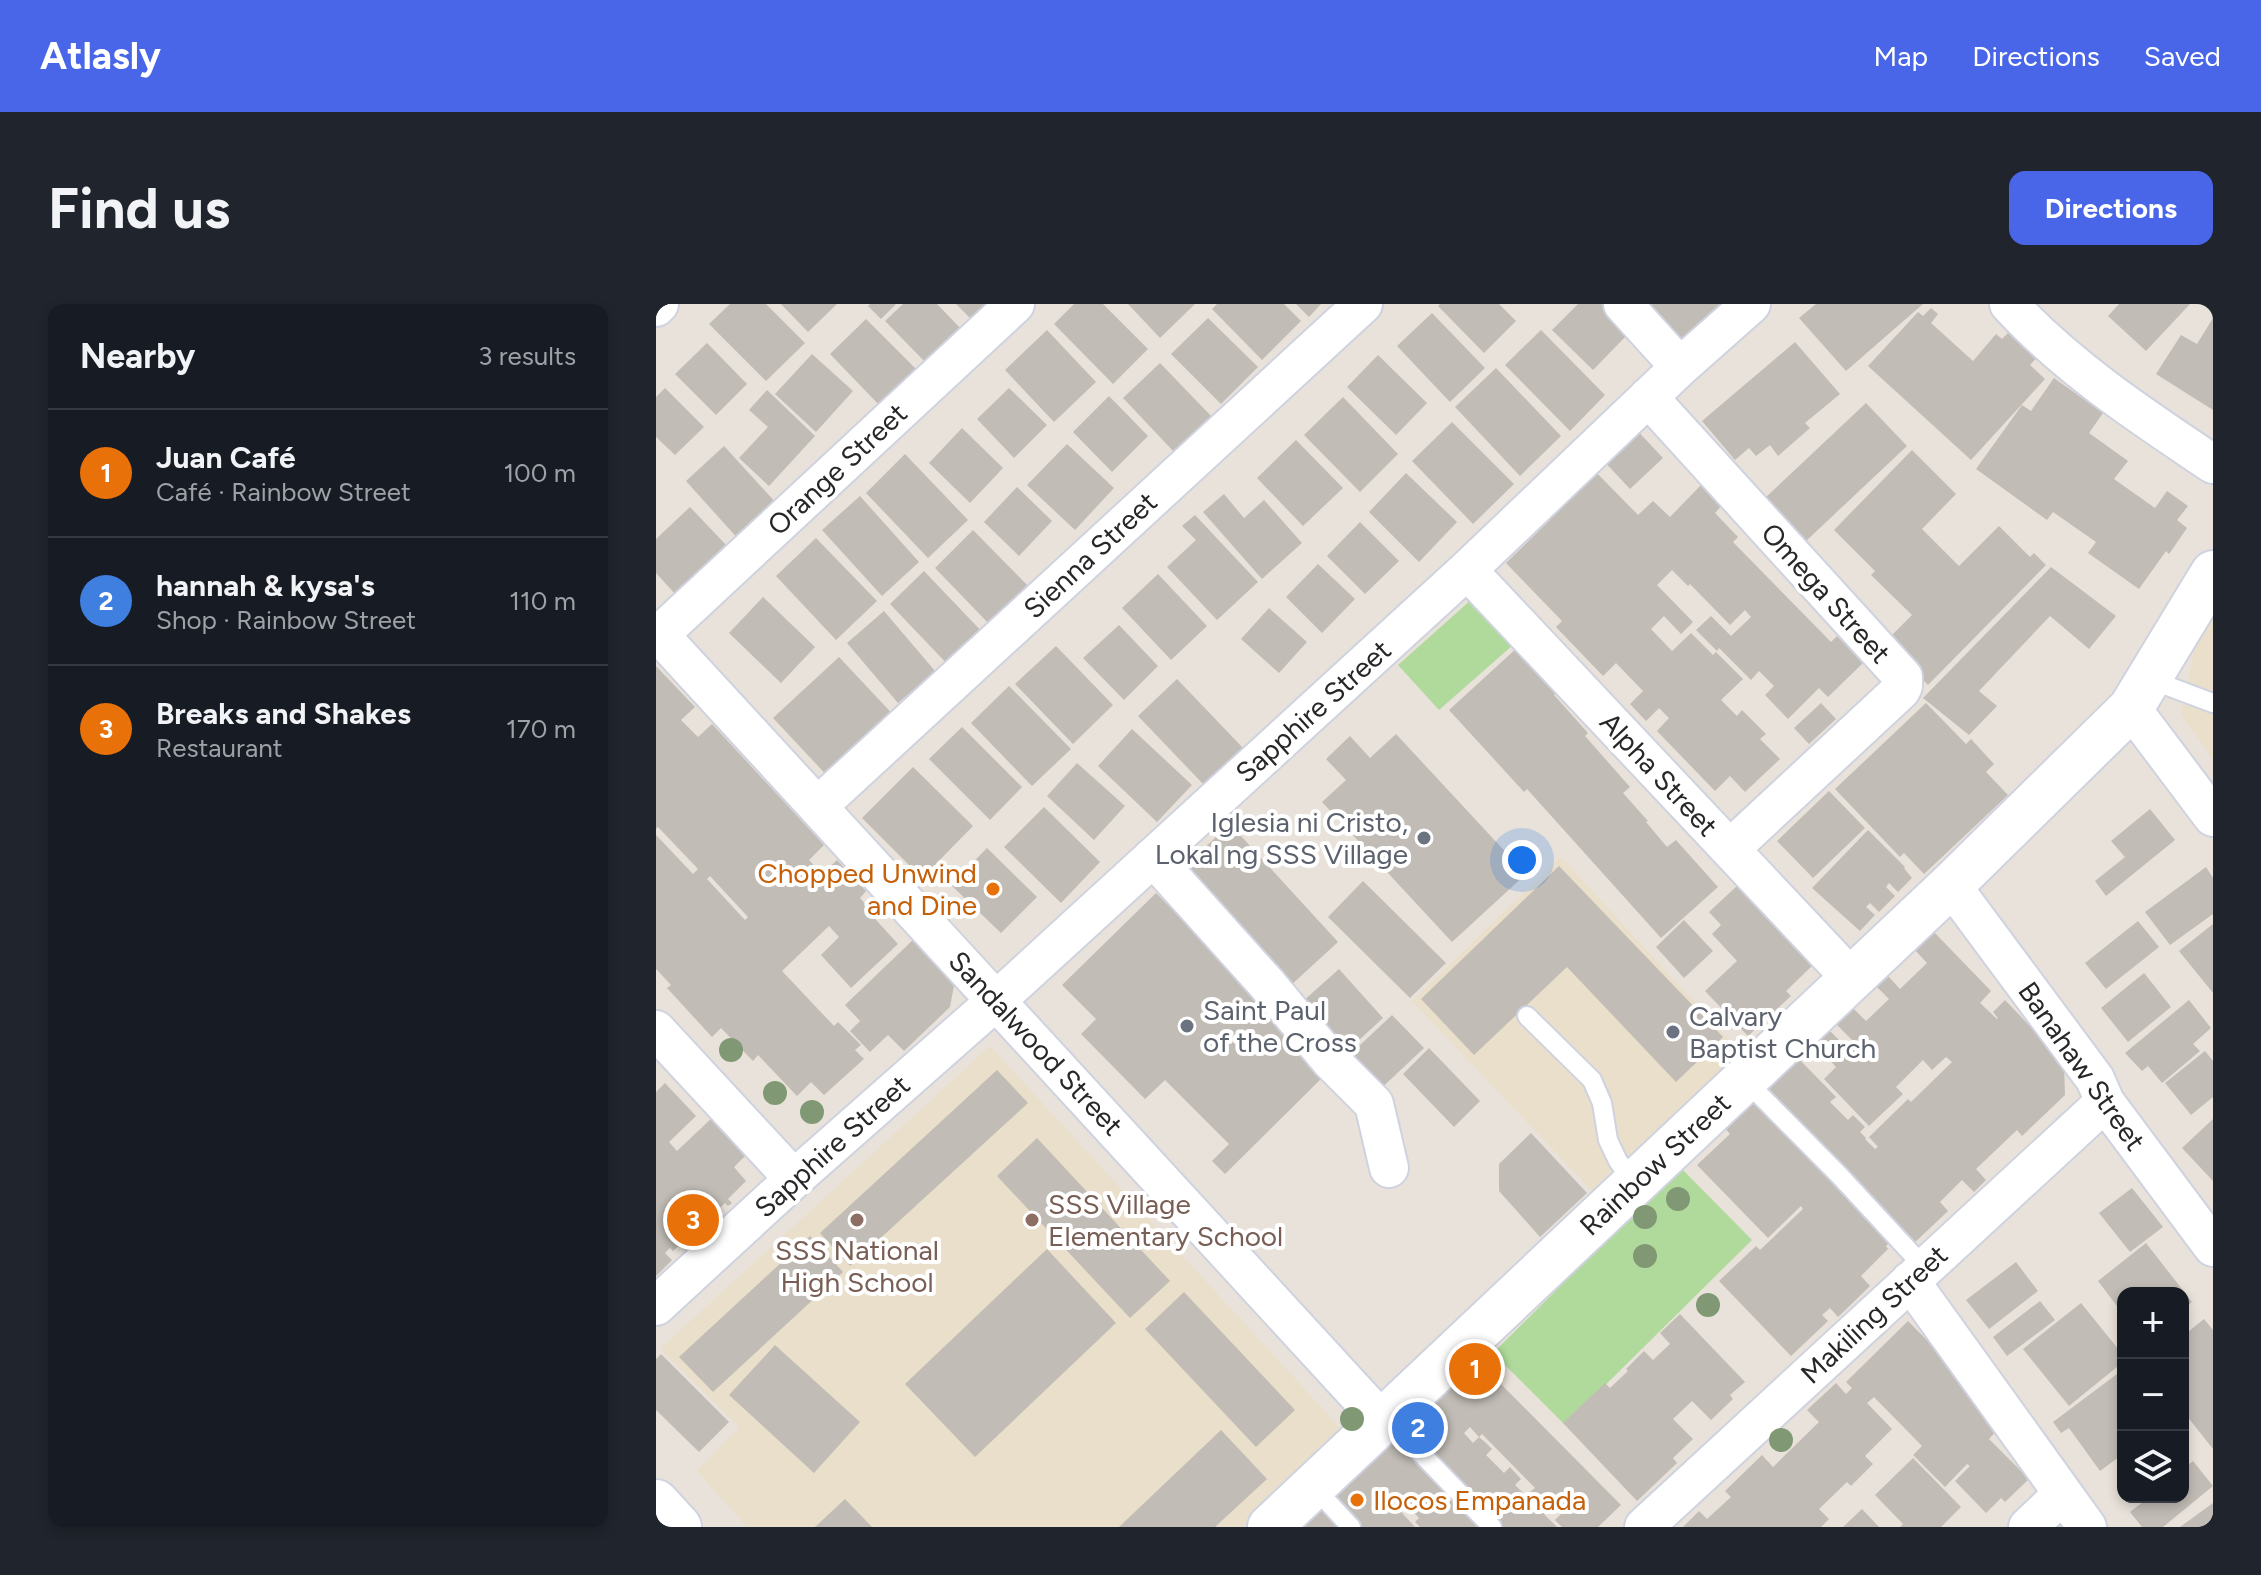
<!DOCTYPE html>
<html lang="en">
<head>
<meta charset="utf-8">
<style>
  body { margin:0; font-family:Figtree,sans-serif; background:#20242c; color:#f1f3f6 }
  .controls { position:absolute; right:24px; bottom:24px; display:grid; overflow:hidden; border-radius:16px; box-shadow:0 4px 12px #0003 }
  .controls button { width:72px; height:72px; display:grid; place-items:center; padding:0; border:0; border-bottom:2px solid #363941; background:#171b24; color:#f1f3f6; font:40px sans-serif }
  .you { position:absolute; left:866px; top:556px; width:28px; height:28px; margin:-20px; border:6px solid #fff; border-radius:50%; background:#1a73e8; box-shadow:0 0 0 12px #1a73e833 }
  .badge { display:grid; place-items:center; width:52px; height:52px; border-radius:50%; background:#4866e7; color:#fff; font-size:26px; font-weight:700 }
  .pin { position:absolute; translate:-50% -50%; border:4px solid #fff; box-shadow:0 2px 8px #0006 }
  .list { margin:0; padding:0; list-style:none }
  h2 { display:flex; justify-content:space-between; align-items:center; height:104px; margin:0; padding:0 32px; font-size:34px }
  h2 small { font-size:26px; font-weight:400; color:#9ea1a6 }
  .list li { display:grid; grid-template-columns:52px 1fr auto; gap:24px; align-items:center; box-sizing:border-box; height:128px; padding:0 32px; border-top:2px solid #363941 }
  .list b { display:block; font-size:30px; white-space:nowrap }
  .list p { margin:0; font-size:26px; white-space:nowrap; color:#9ea1a6 }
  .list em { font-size:26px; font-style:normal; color:#9ea1a6 }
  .icon { flex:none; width:44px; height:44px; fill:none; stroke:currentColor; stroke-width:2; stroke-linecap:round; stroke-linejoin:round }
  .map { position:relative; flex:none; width:1557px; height:1223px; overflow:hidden; border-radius:16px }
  header { display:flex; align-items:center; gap:48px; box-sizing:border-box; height:112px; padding:0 40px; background:#4866e7; color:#fff }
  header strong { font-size:38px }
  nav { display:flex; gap:44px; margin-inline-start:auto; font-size:28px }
  .intro { display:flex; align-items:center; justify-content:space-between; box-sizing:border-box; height:192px; padding:0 48px }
  h1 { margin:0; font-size:56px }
  .button { padding:20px 36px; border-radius:16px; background:#4866e7; color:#fff; font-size:28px; font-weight:700 }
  main { display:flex; gap:48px; padding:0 48px }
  aside { flex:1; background:#171b24; border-radius:16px; box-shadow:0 4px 12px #0003 }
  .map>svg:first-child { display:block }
  .education { fill:#e9dfca }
  .green { fill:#b0da9b }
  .building { fill:#c1bcb5; fill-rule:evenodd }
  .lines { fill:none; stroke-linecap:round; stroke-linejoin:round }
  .service-casing { stroke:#cfd2df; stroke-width:22 }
  .minor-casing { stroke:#cfd2df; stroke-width:42 }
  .tertiary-casing { stroke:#cfd2df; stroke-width:48 }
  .secondary-casing { stroke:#cfd2df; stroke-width:48 }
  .service { stroke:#fff; stroke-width:18 }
  .minor { stroke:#fff; stroke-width:38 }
  .tertiary { stroke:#fff; stroke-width:44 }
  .secondary { stroke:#fff; stroke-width:44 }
  .tree { fill:#819874 }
  .worship-dot { fill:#6b7280; stroke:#fff; stroke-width:3 }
  .food-dot { fill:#e8710a; stroke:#fff; stroke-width:3 }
  .education-dot { fill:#8d6e63; stroke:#fff; stroke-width:3 }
  .labels { text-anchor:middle; stroke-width:8; stroke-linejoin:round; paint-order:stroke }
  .street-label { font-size:28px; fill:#272727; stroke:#fff }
  .worship-label { font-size:28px; fill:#5b616d; stroke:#fff; text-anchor:start }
  .food-label { font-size:28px; fill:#c56008; stroke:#fff; text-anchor:end }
  .education-label { font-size:28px; fill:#785e54; stroke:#fff; text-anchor:start }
</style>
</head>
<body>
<header>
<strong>Atlasly</strong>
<nav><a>Map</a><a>Directions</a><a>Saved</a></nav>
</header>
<div class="intro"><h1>Find us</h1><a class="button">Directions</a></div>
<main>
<aside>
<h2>Nearby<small>3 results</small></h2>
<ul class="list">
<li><span class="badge" style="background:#e8710a">1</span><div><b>Juan Café</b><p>Café · Rainbow Street</p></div><em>100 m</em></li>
<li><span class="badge" style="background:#3f7fe0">2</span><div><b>hannah &amp; kysa's</b><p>Shop · Rainbow Street</p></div><em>110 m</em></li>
<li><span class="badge" style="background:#e8710a">3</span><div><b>Breaks and Shakes</b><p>Restaurant</p></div><em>170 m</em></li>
</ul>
</aside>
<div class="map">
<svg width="1557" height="1223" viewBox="0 0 1557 1223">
  <rect width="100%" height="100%" fill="#e8e2da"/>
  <!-- education -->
  <path class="education" d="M1557 306V455L1525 411 1541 334Z
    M905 553 1090 754 941 892 756 697Z
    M334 742 689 1129 586 1223H91L41 1167 83 1123 4 1045Z"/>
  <!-- green -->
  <path class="green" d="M816 295 857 341 783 406 742 361Z
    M1024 863 1096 936 909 1121 837 1049Z"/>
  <!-- building -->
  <path class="building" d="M74 0H110L149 39 110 77 53 20Z
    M125 0H181L152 28Z
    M214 0H240L225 15 212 2Z
    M247 0H281L310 30 275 64 229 17Z
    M300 0H337L318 18Z
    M418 0H447L492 45 457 80 398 20Z
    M472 0H539L504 34Z
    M561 0H628L645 17 606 56 556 5Z
    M640 0H665L653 13Z
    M784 0H843L860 17 828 49 782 2Z
    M922 0H945L974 28 937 66 896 26Z
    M991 0H1068L1026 38Z
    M1160 0H1267L1190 67 1143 14Z
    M1463 0H1534L1490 47 1452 12Z
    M1275 4 1282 10 1275 19 1317 57 1340 30 1346 35 1356 25 1384 50 1374 61 1389 75 1315 156 1212 62 1262 8 1267 12Z
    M776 9 829 64 794 98 741 42Z
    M552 14 602 63 565 100 515 50Z
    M1557 14V106L1500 70 1525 31 1541 40Z
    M210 15 264 69 227 105 174 50Z
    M391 26 440 78 398 118 349 66Z
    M885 26 949 91 914 127 849 61Z
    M1139 38 1184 90 1149 119 1154 124 1122 152 1114 141 1100 152 1093 144 1079 156 1046 117Z
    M51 39 91 80 60 111 19 70Z
    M156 50 197 87 160 128 119 90Z
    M722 51 771 99 740 131 691 83Z
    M504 59 556 113 519 149 467 94Z
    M840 64 905 132 864 172 799 103Z
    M1398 74 1447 109 1433 129 1472 157 1458 175 1499 204 1511 187 1532 202 1521 216 1531 224 1513 250 1510 247 1483 285 1432 249 1440 238 1397 208 1391 216 1320 165 1366 101 1375 107Z
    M9 84 48 123 19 151 0 133V93Z
    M353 84 391 121 358 154 321 115Z
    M111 86 159 132 113 182 83 154 112 123 93 106Z
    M453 92 492 132 456 168 417 128Z
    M687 93 742 150 704 188 648 131Z
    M1210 99 1251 142 1150 237 1109 194Z
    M796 118 858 180 817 220 756 157Z
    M976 121 1007 154 974 185 943 152Z
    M306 124 347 164 314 199 273 159Z
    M640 136 687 184 647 222 601 174Z
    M411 140 458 184 419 226 371 181Z
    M68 142 122 201 84 237 30 177Z
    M1256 146 1300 190 1266 225 1303 262 1343 222 1374 253 1378 249 1390 261 1272 381 1229 338 1256 311 1215 271 1219 267 1178 226Z
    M249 150 312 216 272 254 210 189Z
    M935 163 982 211 997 197 1014 213 1047 179 1067 200 1059 209 1082 233 1077 238 1175 338 1181 332 1207 359 1172 393 1163 384 1132 415 1109 391 1118 382 1103 367 1095 376 1063 344 1061 347 1040 326 1055 312 1075 332 1095 313 1089 306 1074 321 1034 280 1032 282 1016 266 1001 281 1037 318 1025 330 1008 312 995 325 1016 347 1035 329 1057 351 1060 348 1087 375 1065 396 1081 412 1086 406 1110 430 1104 435 1124 455 1089 488 1074 472 1059 487 1001 427 1013 414 1003 404 990 417 974 400 987 387 960 359 947 372 900 323 906 317 850 259 894 216 888 209Z
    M750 169 801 218 763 258 713 208Z
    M361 183 396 217 363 252 328 218Z
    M568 190 588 214 608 196 646 239 606 275 547 208Z
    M204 192 263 258 226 292 166 226Z
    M34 203 72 243 20 291 0 269V235Z
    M539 211 602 278 561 316 511 263 540 236 526 222Z
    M704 218 743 257 709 290 671 252Z
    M317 226 376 286 337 324 279 264Z
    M160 234 221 297 180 336 120 272Z
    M662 260 699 295 666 329 630 293Z
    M1395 263 1460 312 1433 345 1394 312 1323 387 1341 402 1313 431 1267 394Z
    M268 267 330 332 296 365 234 300Z
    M502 270 551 322 515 356 466 304Z
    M107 293 159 343 125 379 73 329Z
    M613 304 651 338 623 369 585 335Z
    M228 307 279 367 242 399 191 339Z
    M463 321 502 362 468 396 427 354Z
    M400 342 457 401 417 440 359 380Z
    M862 343 902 387 898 391 932 429 929 432 974 483 967 489 992 517 990 518 1011 543 1020 536 1062 583 1005 634 871 485 868 488 793 406Z
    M183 353 244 418 178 479 117 414Z
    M0 362 39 403 25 416 42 433 56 420 168 541 153 556 166 570 181 556 210 587 204 594 213 604 211 606 242 640 195 684 165 651 183 633 173 622 126 667 178 722 182 718 205 741 199 746 208 755 168 791 155 778 141 792 102 751 97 757 65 724 56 733 11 684 15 681 0 665V531L37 570 42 565 2 523 0 525ZM54 572 92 613 89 616 51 575Z
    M521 375 587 444 548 481 482 412Z
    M353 382 415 445 376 482 315 419Z
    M1165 399 1180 415 1153 440 1138 424Z
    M1270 399 1310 440 1315 435 1338 460 1330 468 1352 491 1268 570 1248 549 1244 553 1179 485Z
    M306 423 366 483 334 516 273 455Z
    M476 425 536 481 501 518 442 462Z
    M740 430 870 570 796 638 666 498 690 476 670 455 694 432 714 454Z
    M421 459 469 502 438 536 391 492Z
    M257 463 317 522 266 574 206 514Z
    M1173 487 1209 524 1157 574 1121 537Z
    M388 503 444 558 405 599 348 543Z
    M1494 505 1519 536 1450 592 1439 577 1469 553 1455 537Z
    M574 520 682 638 634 682 526 565Z
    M1212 526 1249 563 1248 564 1256 574 1242 588 1233 579 1230 583 1239 592 1223 608 1214 599 1210 603 1219 611 1204 627 1156 584Z
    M331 544 381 593 345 629 295 581Z
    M903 562 1067 733 1020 778 911 663 818 751 765 695Z
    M1550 563 1557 574V610L1514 641 1489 608Z
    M707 577 790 659 754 694 672 613Z
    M1082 581 1157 661 1130 687 1135 692 1092 732 1049 687 1081 657 1056 630 1065 621 1053 608Z
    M500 589 536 625 544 617 673 767 569 870 556 857 573 840 509 776 489 795 425 730 440 715 406 681Z
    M1028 616 1057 647 1028 674 1000 643Z
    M1482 617 1503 643 1450 685 1429 659Z
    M1557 620V689L1523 647Z
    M1277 627 1335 687 1324 699 1341 715 1342 714 1337 708 1349 696 1408 758 1409 791 1366 832 1361 826 1320 865 1330 876 1318 888 1306 876 1284 898 1292 907 1254 943 1114 796 1119 791 1111 782 1141 753 1180 793 1174 798 1192 816 1197 811 1209 823 1204 828 1210 834 1209 835 1219 845 1222 843 1213 833 1252 795 1255 798 1296 758 1290 753 1276 766 1267 756 1240 783 1247 790 1213 822 1168 775 1180 763 1158 739 1172 725 1195 748 1202 742 1181 721 1198 705 1210 717 1233 695 1221 683 1232 672 1244 685 1271 659 1258 645Z
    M259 634 299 676 294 703 248 747 232 731 214 748 194 727 204 717 189 701Z
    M683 665 727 714 689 749 645 699Z
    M1488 669 1515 703 1472 738 1445 704Z
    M1533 696 1555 724 1537 740 1544 747 1506 779 1492 762 1486 767 1469 749Z
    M736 711 768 744 717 792 685 759Z
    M773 744 824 797 798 823 747 770Z
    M1549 747 1557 757V793L1535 811 1509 779Z
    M341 766 372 799 194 962 164 929Z
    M9 779 40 812 13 838 21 847 58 812 92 849 78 863 90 877 72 895 76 899 72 902 69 899 17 947 14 944 9 949 16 956 0 972V788Z
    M1095 796 1102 804 1107 799 1239 933 1230 942 1232 945 1205 972 1214 982 1182 1013 1174 1004 1166 1011 1172 1017 1135 1052 1063 977 1100 942 1104 946 1147 905 1145 902 1112 934 1041 861 1074 830 1068 823Z
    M1557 815V877L1526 844Z
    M875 829 931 889 884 933 843 887V860Z
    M381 834 514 977 474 1014 341 872Z
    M1476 884 1507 923 1474 948 1443 909Z
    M154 932 187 968 57 1088 23 1053Z
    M1490 939 1536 998 1527 1005V989H1467V1010L1442 977Z
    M391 945 460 1019 319 1153 249 1080Z
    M1360 958 1382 987 1333 1025 1310 996Z
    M528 988 639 1106 600 1143 489 1025Z
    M1384 997 1399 1016 1351 1052 1337 1033Z
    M1425 999 1467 1051V1058L1413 1102 1367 1045Z
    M1024 1010 1089 1078 1074 1091 1077 1095 1055 1116 1036 1097 1017 1115 1037 1135 1017 1154 1021 1159 981 1197 907 1119 949 1079 954 1084 972 1067 970 1065 988 1047 997 1056 1014 1040 1004 1029Z
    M1548 1015 1557 1026V1145L1527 1107V1032Z
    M1252 1017 1321 1087 1314 1094 1343 1124 1333 1135 1373 1175 1349 1198 1345 1194 1330 1209 1299 1177 1314 1162 1311 1160 1289 1183 1257 1151 1266 1142 1218 1093 1211 1099 1236 1125 1209 1152 1217 1160 1195 1182 1191 1178 1163 1205 1173 1215 1165 1223H1027L1043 1207 1051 1215 1075 1193 1069 1187 1106 1151 1117 1163 1163 1118 1151 1106 1180 1079 1190 1090 1196 1084 1190 1078Z
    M119 1041 204 1118 158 1169 73 1091Z
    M5 1050 73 1118 43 1148 0 1106V1055Z
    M819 1054 965 1201 942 1223H906L899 1216 907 1208 902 1202 895 1209 892 1206 888 1210 901 1223H842L746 1126ZM814 1123 823 1133 826 1130 879 1184 874 1188 882 1196 878 1199 859 1181 865 1175 854 1163 848 1169 830 1151 836 1145 829 1138 823 1133 817 1139 808 1129Z
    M1461 1070 1467 1078V1150L1444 1167 1413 1124 1405 1129 1397 1118Z
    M565 1126 611 1175 559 1223H463Z
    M742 1130 831 1223H764L759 1218 763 1214 743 1193 737 1199 759 1223H700L674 1195Z
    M1257 1154 1305 1203 1285 1223H1244L1247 1220 1219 1191Z
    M1537 1157 1557 1182 1507 1223H1486L1474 1208 1493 1193H1527V1165Z
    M189 1195 216 1223H159Z
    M665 1199 688 1223H640Z
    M1557 1199V1223H1524Z
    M1206 1205 1223 1223H1187Z"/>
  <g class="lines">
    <!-- service casing -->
    <g class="service-casing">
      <path id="service" d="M1493 375 1557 399
        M871 712 936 776 946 799 952 836 962 857 978 879
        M1088 775 1183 871 1269 964
        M730 1113 836 1223
        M657 1182 695 1223"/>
    </g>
    <!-- minor casing -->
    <g class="minor-casing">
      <path id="minor" d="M967 0 1024 63
        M1353 0C1411 63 1485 112 1557 160
        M0 3 3 0
        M992 93 1247 373V382L1245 386 1074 545
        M811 266 1195 674
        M0 327 726 1117
        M4 330 359 0
        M1475 404 1557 513
        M162 502 707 0
        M497 553 611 680 675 757 718 800 733 864
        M1295 581 1439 775 1449 798 1557 943
        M0 726 138 875
        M1254 977 1431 1223
        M0 1002 138 875 341 696 811 266 1024 63 1095 0
        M988 1223 1449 798
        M1372 1223 1407 1190"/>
    </g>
    <!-- tertiary casing -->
    <g class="tertiary-casing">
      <path id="tertiary" d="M614 1223 1295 581 1475 404 1557 269"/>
    </g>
    <!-- secondary casing -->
    <g class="secondary-casing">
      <path id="secondary" d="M0 1198 23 1223"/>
    </g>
    <!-- service -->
    <use href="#service" class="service"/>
    <!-- minor -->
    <use href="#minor" class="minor"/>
    <!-- tertiary -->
    <use href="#tertiary" class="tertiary"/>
    <!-- secondary -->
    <use href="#secondary" class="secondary"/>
  </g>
  <!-- trees -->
  <g class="tree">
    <circle cx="75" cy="746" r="12"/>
    <circle cx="119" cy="789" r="12"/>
    <circle cx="156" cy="808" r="12"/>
    <circle cx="1022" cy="895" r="12"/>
    <circle cx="989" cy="913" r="12"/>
    <circle cx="989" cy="952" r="12"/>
    <circle cx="1052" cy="1001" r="12"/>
    <circle cx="696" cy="1115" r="12"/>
    <circle cx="1125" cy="1136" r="12"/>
  </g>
  <!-- markers -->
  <g class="worship-dot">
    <circle cx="768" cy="534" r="8"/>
    <circle cx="531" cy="722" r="8"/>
    <circle cx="1017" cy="728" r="8"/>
  </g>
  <g class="food-dot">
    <circle cx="337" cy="585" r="8"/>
    <circle cx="701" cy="1196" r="8"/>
  </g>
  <g class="education-dot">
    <circle cx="201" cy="916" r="8"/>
    <circle cx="376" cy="916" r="8"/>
  </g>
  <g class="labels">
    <!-- street labels -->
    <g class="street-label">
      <text transform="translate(181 165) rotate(-43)" y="10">Orange Street</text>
      <text transform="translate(434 251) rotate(-43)" y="10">Sienna Street</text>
      <text transform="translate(1170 289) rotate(48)" y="10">Omega Street</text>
      <text transform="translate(657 407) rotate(-42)" y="10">Sapphire Street</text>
      <text transform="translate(1003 470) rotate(47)" y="10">Alpha Street</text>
      <text transform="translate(380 739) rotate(47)" y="10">Sandalwood Street</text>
      <text transform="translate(1426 762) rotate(55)" y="10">Banahaw Street</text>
      <text transform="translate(176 842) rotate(-42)" y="10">Sapphire Street</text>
      <text transform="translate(999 860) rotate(-43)" y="10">Rainbow Street</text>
      <text transform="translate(1218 1010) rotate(-43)" y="10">Makiling Street</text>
    </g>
    <!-- worship labels -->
    <g class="worship-label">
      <text x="752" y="528" text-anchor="end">Iglesia ni Cristo,<tspan x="752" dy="32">Lokal ng SSS Village</tspan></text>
      <text x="547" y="716">Saint Paul<tspan x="547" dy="32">of the Cross</tspan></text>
      <text x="1033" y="722">Calvary<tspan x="1033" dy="32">Baptist Church</tspan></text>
    </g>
    <!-- food labels -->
    <g class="food-label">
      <text x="321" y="579">Chopped Unwind<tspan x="321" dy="32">and Dine</tspan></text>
      <text x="717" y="1206" text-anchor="start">Ilocos Empanada</text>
    </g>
    <!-- education labels -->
    <g class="education-label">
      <text x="392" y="910">SSS Village<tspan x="392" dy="32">Elementary School</tspan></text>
      <text x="201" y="956" text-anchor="middle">SSS National<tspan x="201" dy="32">High School</tspan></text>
    </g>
  </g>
</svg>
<div class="controls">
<button>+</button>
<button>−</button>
<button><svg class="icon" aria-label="layers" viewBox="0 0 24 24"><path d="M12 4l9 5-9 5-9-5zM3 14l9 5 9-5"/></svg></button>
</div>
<div class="you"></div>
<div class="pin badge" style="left:819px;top:1065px;background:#e8710a">1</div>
<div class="pin badge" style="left:762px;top:1124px;background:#3f7fe0">2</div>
<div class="pin badge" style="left:37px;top:916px;background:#e8710a">3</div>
</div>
</main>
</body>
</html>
